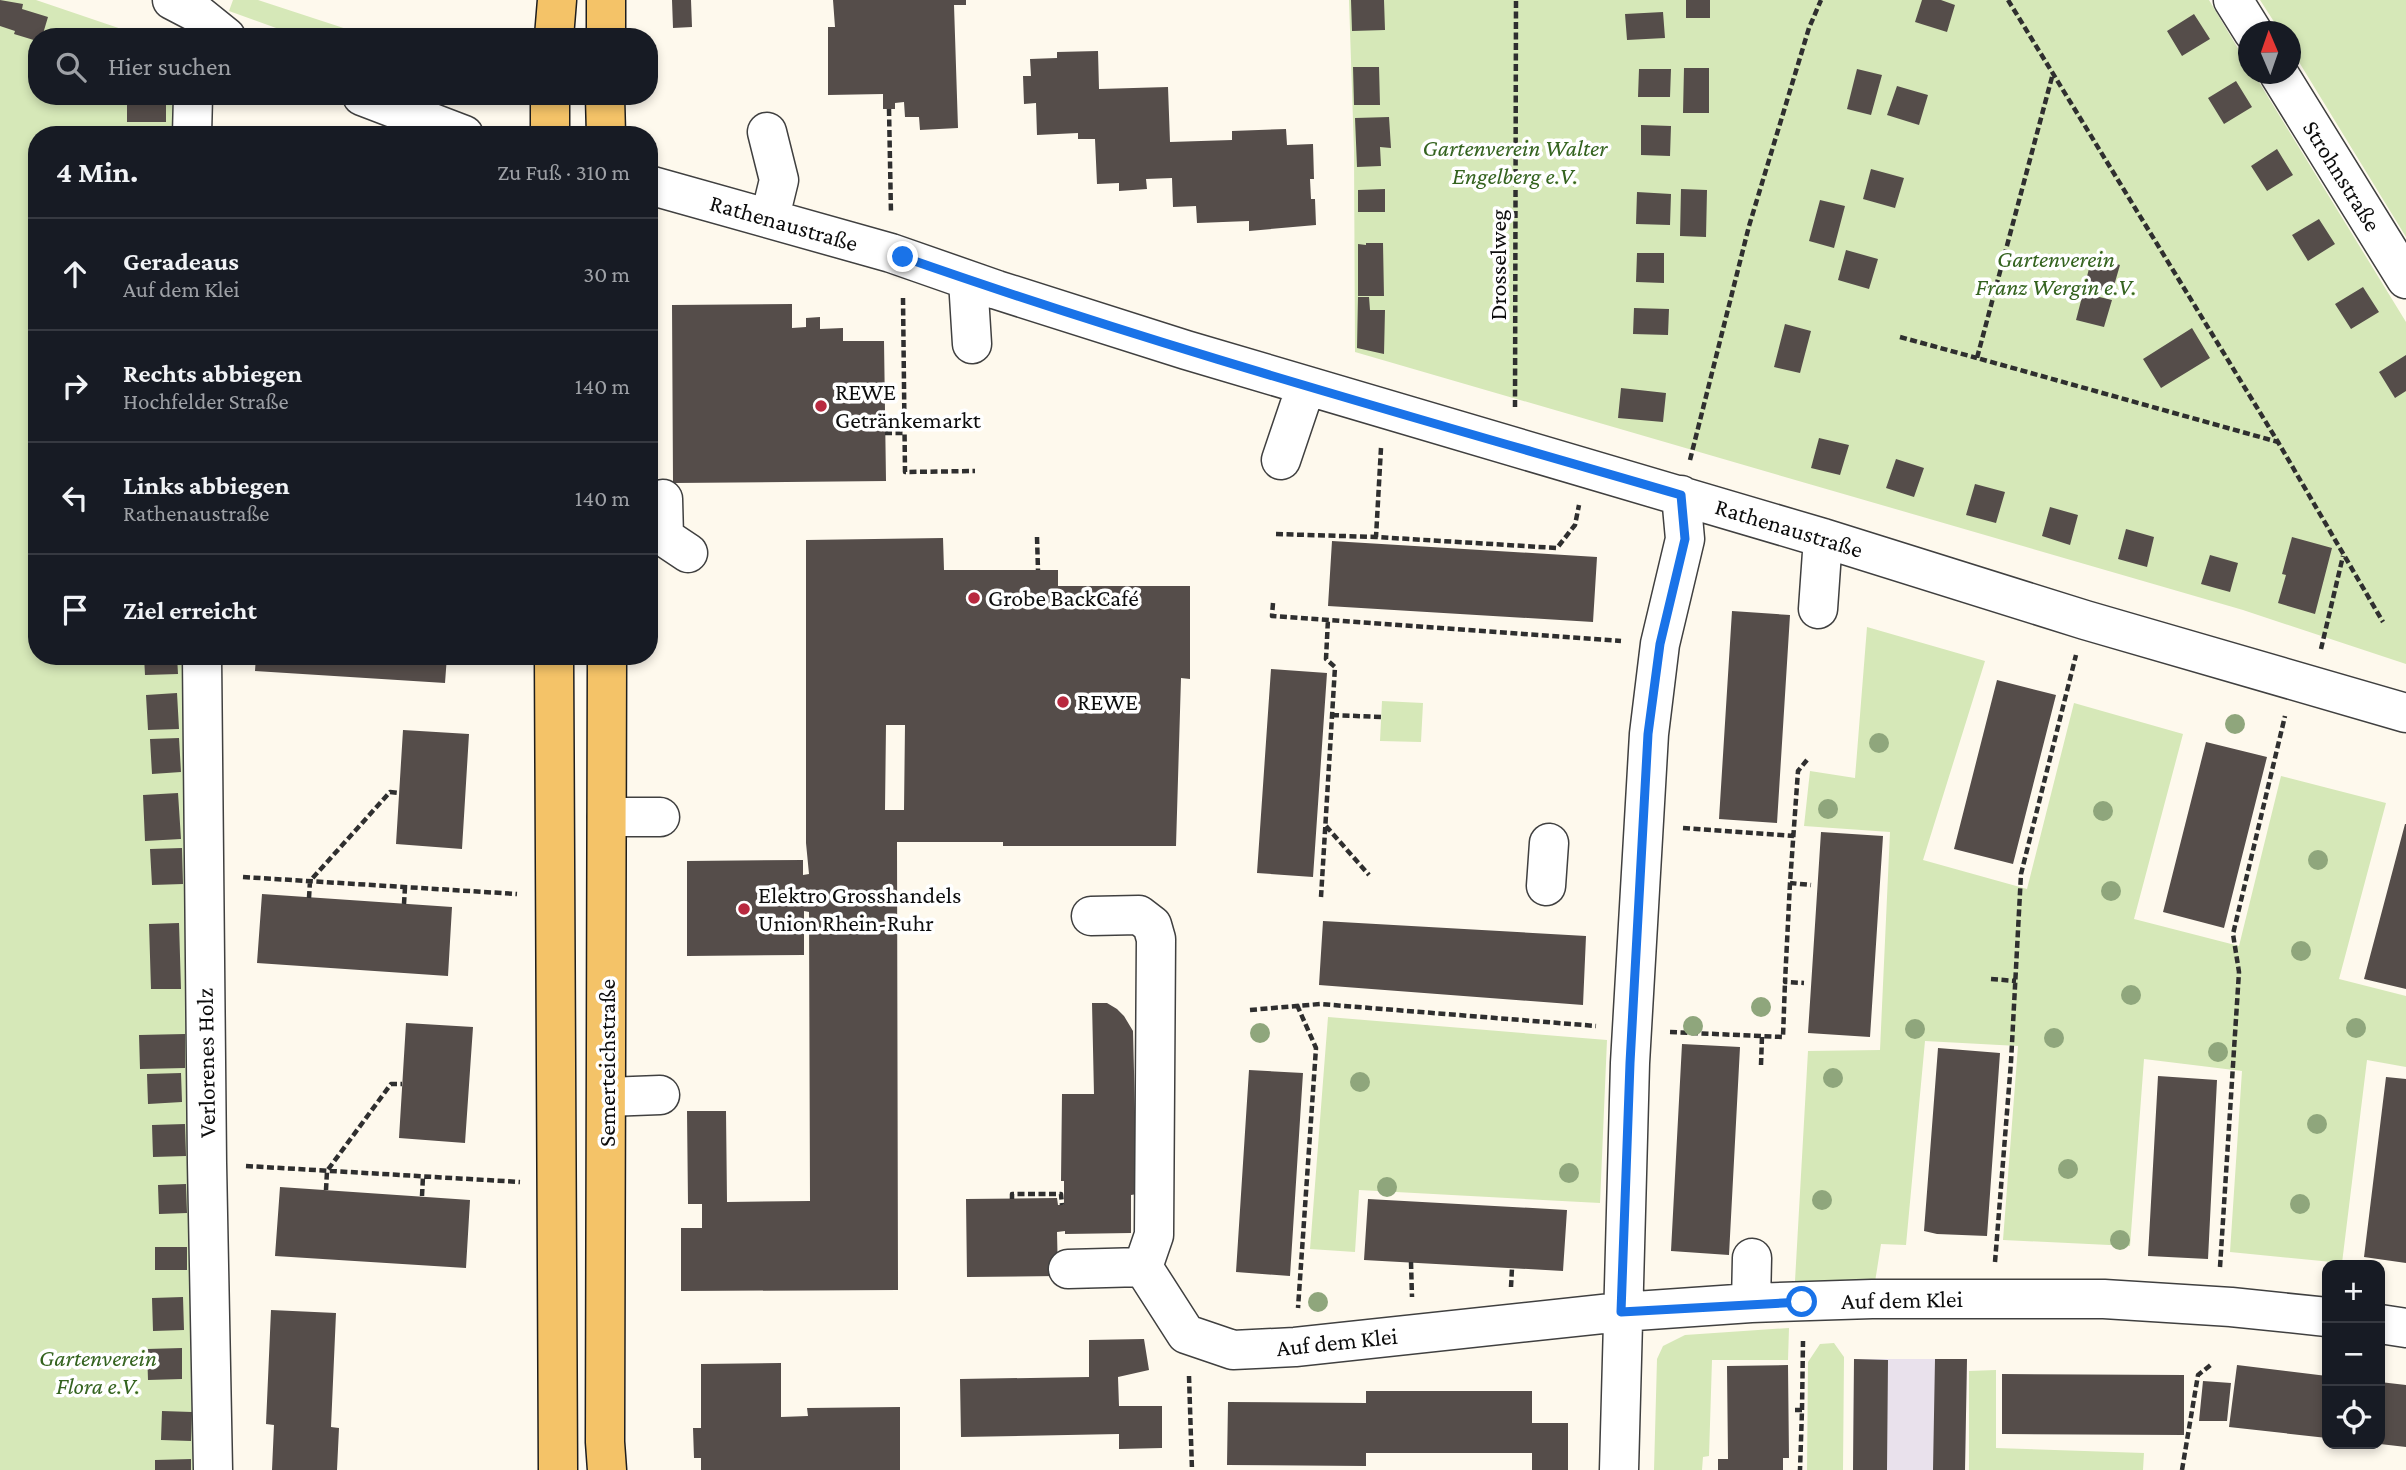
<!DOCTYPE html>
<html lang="de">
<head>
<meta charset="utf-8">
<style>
  body { margin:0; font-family:"Crimson Pro",serif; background:#20242c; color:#f1f3f6 }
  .controls { position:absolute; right:21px; bottom:21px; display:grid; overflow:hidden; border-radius:14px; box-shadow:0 4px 10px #0003 }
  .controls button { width:63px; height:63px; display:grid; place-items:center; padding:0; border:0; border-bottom:2px solid #363941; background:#171b24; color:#f1f3f6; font:35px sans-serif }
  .compass { position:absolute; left:2238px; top:21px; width:63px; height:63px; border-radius:50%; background:#171b24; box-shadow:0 4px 10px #0003; rotate:358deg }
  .stop { position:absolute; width:21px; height:21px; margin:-16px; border:5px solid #1a73e8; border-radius:50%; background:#fff }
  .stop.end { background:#1a73e8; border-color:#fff; box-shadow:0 2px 7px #0008 }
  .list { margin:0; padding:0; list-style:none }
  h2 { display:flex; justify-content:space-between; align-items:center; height:91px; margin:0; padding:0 28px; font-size:30px }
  h2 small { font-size:23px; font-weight:400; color:#9ea1a6 }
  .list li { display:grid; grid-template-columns:46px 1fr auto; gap:21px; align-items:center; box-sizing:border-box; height:112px; padding:0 28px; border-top:2px solid #363941 }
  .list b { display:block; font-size:26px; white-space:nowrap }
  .list p { margin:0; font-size:23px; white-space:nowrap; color:#9ea1a6 }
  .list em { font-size:23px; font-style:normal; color:#9ea1a6 }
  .icon { flex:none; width:38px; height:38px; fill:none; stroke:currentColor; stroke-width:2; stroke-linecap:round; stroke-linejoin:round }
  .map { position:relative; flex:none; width:2406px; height:1470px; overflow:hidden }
  .search { position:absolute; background:#171b24; box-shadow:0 4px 10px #0003; left:28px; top:28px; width:630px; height:77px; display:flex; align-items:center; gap:18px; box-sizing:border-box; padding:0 24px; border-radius:28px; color:#9ea1a6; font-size:26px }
  .panel { position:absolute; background:#171b24; box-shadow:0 4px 10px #0003; left:28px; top:126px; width:630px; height:539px; border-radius:28px }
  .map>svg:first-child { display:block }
  .industrial { fill:#e9e1ec }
  .green { fill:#d6e8b8 }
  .building { fill:#554d4a; fill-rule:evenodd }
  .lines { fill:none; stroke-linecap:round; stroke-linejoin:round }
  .minor-casing { stroke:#404040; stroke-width:41 }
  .major-casing { stroke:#1e1e1e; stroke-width:41 }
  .path { stroke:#2f2f2f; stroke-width:4.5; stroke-dasharray:7 3.5; stroke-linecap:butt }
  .minor { stroke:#fff; stroke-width:38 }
  .major { stroke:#f4c368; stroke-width:38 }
  .tree { fill:#8fa67c }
  .route { stroke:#1a73e8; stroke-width:9 }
  .poi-dot { fill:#b8293f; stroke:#fff; stroke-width:2.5 }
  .labels { text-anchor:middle; stroke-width:7; stroke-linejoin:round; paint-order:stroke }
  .park-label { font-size:24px; font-style:italic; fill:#34631f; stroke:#fff }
  .street-label { font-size:24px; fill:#0d0d0d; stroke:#fff }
  .poi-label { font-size:24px; fill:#0d0d0d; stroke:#fff; text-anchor:start }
</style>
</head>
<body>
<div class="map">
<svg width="2406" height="1470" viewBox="0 0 2406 1470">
  <rect width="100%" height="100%" fill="#fef9ed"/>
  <!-- industrial -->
  <path class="industrial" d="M1854 1359H1967L1965 1470H1853Z"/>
  <!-- green -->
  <path class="green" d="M0 0H36L145 37H37V96H177L178 135H37V656H185L198 1470H0Z
    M233 0H258L371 37H301L229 11Z
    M1349 0H2209L2248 65V74H2254L2406 322V664L2243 610 1355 352 1354 151Z
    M2260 0H2406V237L2291 49 2290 32 2280 31Z
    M1867 627 1985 661 1923 860 2027 889 2074 703 2183 734 2134 919 2239 946 2281 776 2386 803 2339 979 2406 996V1067L2367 1060 2342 1263 2230 1252 2242 1071 2144 1059 2130 1246 2003 1240 2018 1046 1925 1041 1906 1245 1881 1244 1875 1282 1795 1281 1808 1051 1880 1050 1890 832 1804 826 1810 771 1855 778Z
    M1382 701 1423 703 1421 742 1380 741Z
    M1328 1017 1607 1040 1600 1203 1359 1190 1355 1252 1310 1249Z
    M1789 1328 1788 1360H1712L1709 1456 1703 1457 1702 1470H1654L1657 1359 1663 1346 1685 1335Z
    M1834 1343 1844 1357 1843 1470H1807L1808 1362 1820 1344Z
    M1996 1370V1448L2144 1453 2143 1470H1969V1371Z"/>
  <!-- building -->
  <path class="building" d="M0 0 23 4 22 9 48 17 42 37H37V41L14 34 15 31 0 26Z
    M672 0H691L692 27 673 28Z
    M833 0H966V5H954L958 128 920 130 919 117H905L904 102 895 103V109H883V94L828 95V27H835Z
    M1351 0H1384L1385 30 1352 31Z
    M1686 0H1710V18H1686Z
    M1922 0H1941L1955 5 1947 32 1915 22Z
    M1663 12 1665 38 1627 40 1625 14Z
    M2194 14 2210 39 2182 56 2167 31Z
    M1098 51 1099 89 1168 87 1170 142 1232 140V131L1286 129 1287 145 1313 144 1314 179H1310L1311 199H1315L1316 225 1249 231V221L1197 223 1196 206 1173 207 1172 178 1146 179 1147 189 1119 191V183L1097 184 1095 139H1078V133L1037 135 1036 103 1024 104 1023 76H1031L1030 59 1057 58V52Z
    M1353 67H1379L1380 105H1354Z
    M1684 68H1709V113H1683Z
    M1639 69H1671L1670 97H1638Z
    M1857 69 1882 75 1871 115 1847 109Z
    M2236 81 2252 107 2224 124 2208 98Z
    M1897 86 1928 95 1919 125 1887 115Z
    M127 96H166V122H127Z
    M1389 117 1391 148 1380 147 1381 166 1357 167 1355 118Z
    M1641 125 1671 126 1670 156 1641 155Z
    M168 131V135H140V132Z
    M2277 149 2293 175 2267 191 2251 166Z
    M1871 169 1904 178 1895 208 1863 199Z
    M1385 189V212H1358V190Z
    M1681 189 1707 190 1706 237 1680 236Z
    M1637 192 1671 194 1670 225 1636 224Z
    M1820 200 1845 206 1834 248 1809 241Z
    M2319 219 2335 244 2308 261 2292 235Z
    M1366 243H1383L1384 296H1358V244L1366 245Z
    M1846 250 1878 259 1869 289 1838 280Z
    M1637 253H1664V283L1636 282Z
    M2092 257 2120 265 2111 296 2084 288Z
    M2363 287 2379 312 2351 329 2335 304Z
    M2083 293 2112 300 2104 327 2076 320Z
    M1358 297H1369L1370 310H1385L1384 354 1357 348Z
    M792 304V328L806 327V318L820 317V329L843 328V341H884L886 481 673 483 672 305Z
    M1634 308 1669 309 1668 335 1633 334Z
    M1785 324 1811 331 1800 373 1774 367Z
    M2192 328 2210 358 2161 388 2143 359Z
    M2406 355V391L2395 398 2379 372Z
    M1621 388 1666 393 1663 422 1618 418Z
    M1819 438 1849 445 1840 475 1811 468Z
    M1896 459 1924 468 1914 497 1886 488Z
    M1975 484 2005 492 1996 523 1966 515Z
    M2050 507 2078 515 2070 545 2042 536Z
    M2126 529 2154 537 2147 567 2118 559Z
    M2292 537 2332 548 2315 614 2278 603 2286 575 2282 574Z
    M943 538 944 570H1058V586H1190V679L1181 678 1176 846H1003V842H897L898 1290 681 1291V1228H702V1204H688L687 1111H726L727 1202 810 1201 809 912 804 911V955L687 956V861L803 860V875L809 874 806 843V540ZM886 725H905L904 810H885Z
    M1332 541 1597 557 1593 622 1328 606Z
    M2210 555 2238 563 2230 592 2201 584Z
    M1732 611 1790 615 1777 823 1719 819Z
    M144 656H177L178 674 145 675Z
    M256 656H447L445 683 255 671Z
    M1271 669 1327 673 1313 877 1257 873Z
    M1997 680 2056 695 2013 864 1954 849Z
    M177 693 179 729 148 730 146 695Z
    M403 730 469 734 462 849 396 844Z
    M179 738 181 772 152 774 150 739Z
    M2206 742 2267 757 2224 928 2163 912Z
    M178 793 181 839 145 841 143 795Z
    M2405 824H2406V989L2364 979Z
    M1821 832 1883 836 1870 1037 1808 1033Z
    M182 848 183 884 152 885 150 849Z
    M262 894 452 907 448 976 257 963Z
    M1323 921 1586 936 1583 1005 1319 985Z
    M179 923 181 989H151L149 924Z
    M1092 1003H1107L1117 1009 1124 1016 1133 1031 1137 1194 1131 1195V1233L1065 1234V1231L1057 1232 1058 1276 967 1277 966 1199 1057 1198 1058 1205H1064V1181H1061L1062 1094H1094Z
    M406 1023 473 1027 465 1143 399 1138Z
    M185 1034V1068L140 1069 139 1035Z
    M1682 1044 1740 1047 1729 1255 1671 1251Z
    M1938 1048 2000 1053 1987 1236 1937 1234 1924 1231Z
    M1249 1070 1303 1073 1290 1276 1236 1272Z
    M181 1073 182 1102 148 1104 147 1074Z
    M2158 1076 2217 1080 2208 1259 2148 1256Z
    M2386 1077 2406 1079V1263L2364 1257Z
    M185 1124 186 1156 153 1157 152 1125Z
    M186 1184 187 1213 159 1214 158 1185Z
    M280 1187 470 1200 466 1268 275 1256Z
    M1368 1199 1567 1210 1563 1271 1364 1260Z
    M155 1247H187V1270H155Z
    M183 1297 184 1330 153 1331 152 1298Z
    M271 1310 336 1313 331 1427 339 1428 337 1470H272L274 1425 266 1424Z
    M1144 1339 1149 1370 1118 1377 1119 1406H1162V1448L1119 1449V1434L961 1437 960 1379 1089 1377V1340Z
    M182 1348V1379L148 1380 147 1349Z
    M1854 1359 1888 1360 1887 1470H1853Z
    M1935 1359H1967L1965 1470H1933Z
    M781 1363V1417L808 1416 807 1408 900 1407V1470H701V1458H694L693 1428H701V1364Z
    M1788 1365 1789 1458H1783V1470H1718V1459H1728L1727 1366Z
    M2237 1365 2327 1376V1438L2229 1427Z
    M2002 1374 2184 1375V1435L2002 1434Z
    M2203 1381 2231 1383 2227 1421H2199Z
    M2380 1382 2406 1385V1447L2380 1444Z
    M1366 1391H1532V1423H1568V1470H1532V1453H1366V1466L1227 1465 1228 1402 1366 1403Z
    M162 1411 192 1412 191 1441 161 1440Z
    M191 1459V1470H155V1460Z"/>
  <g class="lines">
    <!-- minor casing -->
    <g class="minor-casing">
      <path id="minor" d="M172 0 195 12 226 37
        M2233 0 2253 32
        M2279 74 2406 279
        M362 96 464 135
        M767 132 779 180 770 217
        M192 135 193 96
        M649 185 891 253 997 290 1186 350 1823 538 2085 620 2406 713
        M968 280 972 344
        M1281 460 1306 386
        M663 499 664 537 688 553
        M1818 609 1823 538
        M202 656 207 1163 213 1470
        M607 817H660
        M1546 886 1549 843
        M1091 916 1139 915 1152 925 1156 939 1154 1235 1143 1267
        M607 1097 660 1095
        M1068 1269 1143 1267 1186 1334 1233 1350 1295 1347 1621 1312 1751 1303 1872 1299H2104L2231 1307 2327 1317
        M1751 1303 1752 1258
        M2380 1324 2406 1328
        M1619 1470 1630 1063 1649 734 1660 644 1685 539 1681 495"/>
    </g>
    <!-- major casing -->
    <g class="major-casing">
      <path id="major" d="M554 37 557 0
        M606 37V0
        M550 96V135
        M605 96 606 135
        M554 656 558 1470
        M607 1470 605 1442 607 656"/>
    </g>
    <!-- path -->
    <path class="path" d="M2008 0 2278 442 2383 622
      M2052 77 1977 358 2278 442
      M889 109 891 214
      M903 298 905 472 975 471
      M1900 337 1977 358
      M1515 407 1516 0
      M885 433H904
      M1381 448 1376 537 1557 548 1575 525 1579 505
      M1690 460 1749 226 1809 28 1821 0
      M1276 534 1376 537
      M1037 537 1038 570
      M1273 603 1272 616 1621 641
      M2321 649 2343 556
      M1332 715 1381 717
      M1807 760 1798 771 1790 883 1811 885
      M1326 826 1369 875
      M1683 828 1794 836
      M243 877 517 894
      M1790 883 1785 982 1804 983
      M1321 897 1335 667 1326 659 1328 619
      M309 898 310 881 390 792 399 793
      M404 904 405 887
      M1991 979 2016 981
      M1297 1005 1316 1048 1298 1308
      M1250 1010 1320 1004 1596 1026
      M1670 1032 1783 1037 1785 982
      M1761 1065 1762 1036
      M246 1166 520 1182
      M326 1190 327 1171 391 1084H402
      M422 1196 423 1176
      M1012 1199V1194H1061L1062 1205
      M1411 1262 1412 1297
      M1995 1262 2011 1062 2021 874 2076 655
      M2220 1267 2239 972 2233 934 2285 716
      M1511 1287 1512 1268
      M1189 1376 1192 1470
      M1795 1410H1802L1800 1470
      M1802 1410 1803 1341
      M2182 1470 2198 1375 2212 1364"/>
    <!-- minor -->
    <use href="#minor" class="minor"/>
    <!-- major -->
    <use href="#major" class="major"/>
  </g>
  <!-- trees -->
  <g class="tree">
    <circle cx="2235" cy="724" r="10"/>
    <circle cx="1879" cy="743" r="10"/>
    <circle cx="1828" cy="809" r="10"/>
    <circle cx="2103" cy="811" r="10"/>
    <circle cx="2318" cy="860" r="10"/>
    <circle cx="2111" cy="891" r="10"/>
    <circle cx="2301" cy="951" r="10"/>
    <circle cx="2131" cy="995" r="10"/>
    <circle cx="1761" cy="1007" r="10"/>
    <circle cx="1693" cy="1026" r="10"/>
    <circle cx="2356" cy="1028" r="10"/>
    <circle cx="1915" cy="1029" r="10"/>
    <circle cx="1260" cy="1033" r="10"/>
    <circle cx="2054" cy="1038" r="10"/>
    <circle cx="2218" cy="1052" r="10"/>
    <circle cx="1833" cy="1078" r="10"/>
    <circle cx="1360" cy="1082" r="10"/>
    <circle cx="2317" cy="1124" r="10"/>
    <circle cx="2068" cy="1169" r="10"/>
    <circle cx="1569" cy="1173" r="10"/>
    <circle cx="1387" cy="1187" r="10"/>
    <circle cx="1822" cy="1200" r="10"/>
    <circle cx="2300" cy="1204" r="10"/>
    <circle cx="2120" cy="1240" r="10"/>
    <circle cx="1318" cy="1302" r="10"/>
  </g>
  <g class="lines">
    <!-- route -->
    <path class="route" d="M903 257C1159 347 1421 419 1681 495L1685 539 1660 644 1648 734 1630 1063 1621 1312 1802 1302"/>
  </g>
  <!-- markers -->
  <g class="poi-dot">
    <circle cx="821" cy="406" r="7"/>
    <circle cx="974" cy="598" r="7"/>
    <circle cx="1063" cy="702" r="7"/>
    <circle cx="744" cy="909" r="7"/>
  </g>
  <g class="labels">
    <!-- park labels -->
    <g class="park-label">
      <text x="1515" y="156">Gartenverein Walter<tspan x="1515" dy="28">Engelberg e.V.</tspan></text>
      <text x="2056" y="267">Gartenverein<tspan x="2056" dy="28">Franz Wergin e.V.</tspan></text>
      <text x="98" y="1366">Gartenverein<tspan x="98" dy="28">Flora e.V.</tspan></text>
    </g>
    <!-- street labels -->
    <g class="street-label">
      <text transform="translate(2342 176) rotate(58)" y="8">Strohnstraße</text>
      <text transform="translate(784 223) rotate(16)" y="8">Rathenaustraße</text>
      <text transform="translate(1498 265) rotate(-90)" y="8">Drosselweg</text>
      <text transform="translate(1789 528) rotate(17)" y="8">Rathenaustraße</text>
      <text transform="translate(206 1063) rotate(-91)" y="8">Verlorenes Holz</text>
      <text transform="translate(607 1063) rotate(-90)" y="8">Semerteichstraße</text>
      <text transform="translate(1902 1300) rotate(-1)" y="8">Auf dem Klei</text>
      <text transform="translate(1337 1342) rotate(-6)" y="8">Auf dem Klei</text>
    </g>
    <!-- poi labels -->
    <g class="poi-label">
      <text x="835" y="400">REWE<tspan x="835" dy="28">Getränkemarkt</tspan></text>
      <text x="988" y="606">Grobe BackCafé</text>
      <text x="1077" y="710">REWE</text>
      <text x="758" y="903">Elektro Grosshandels<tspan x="758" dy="28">Union Rhein-Ruhr</tspan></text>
    </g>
  </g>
</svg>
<div class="controls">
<button>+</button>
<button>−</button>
<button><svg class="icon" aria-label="locate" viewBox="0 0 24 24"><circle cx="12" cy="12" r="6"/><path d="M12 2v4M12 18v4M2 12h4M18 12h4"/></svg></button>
</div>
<svg class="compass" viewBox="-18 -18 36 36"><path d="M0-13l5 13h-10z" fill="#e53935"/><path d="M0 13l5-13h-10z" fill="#9ea1a6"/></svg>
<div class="stop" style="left:1802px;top:1302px"></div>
<div class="stop end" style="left:903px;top:257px"></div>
<div class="search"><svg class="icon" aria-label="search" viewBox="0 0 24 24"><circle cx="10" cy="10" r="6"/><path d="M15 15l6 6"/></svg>Hier suchen</div>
<section class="panel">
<h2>4 Min.<small>Zu Fuß · 310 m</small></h2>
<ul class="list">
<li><svg class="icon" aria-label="ahead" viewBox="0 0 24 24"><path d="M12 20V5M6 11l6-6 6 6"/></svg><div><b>Geradeaus</b><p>Auf dem Klei</p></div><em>30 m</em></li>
<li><svg class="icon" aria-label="right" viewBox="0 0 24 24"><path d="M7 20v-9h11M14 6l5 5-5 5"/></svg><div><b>Rechts abbiegen</b><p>Hochfelder Straße</p></div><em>140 m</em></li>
<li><svg class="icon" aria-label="left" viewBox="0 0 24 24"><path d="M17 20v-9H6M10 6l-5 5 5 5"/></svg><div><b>Links abbiegen</b><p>Rathenaustraße</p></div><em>140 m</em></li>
<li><svg class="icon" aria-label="arrive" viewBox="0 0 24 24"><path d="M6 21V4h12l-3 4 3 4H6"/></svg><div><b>Ziel erreicht</b></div></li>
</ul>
</section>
</div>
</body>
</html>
